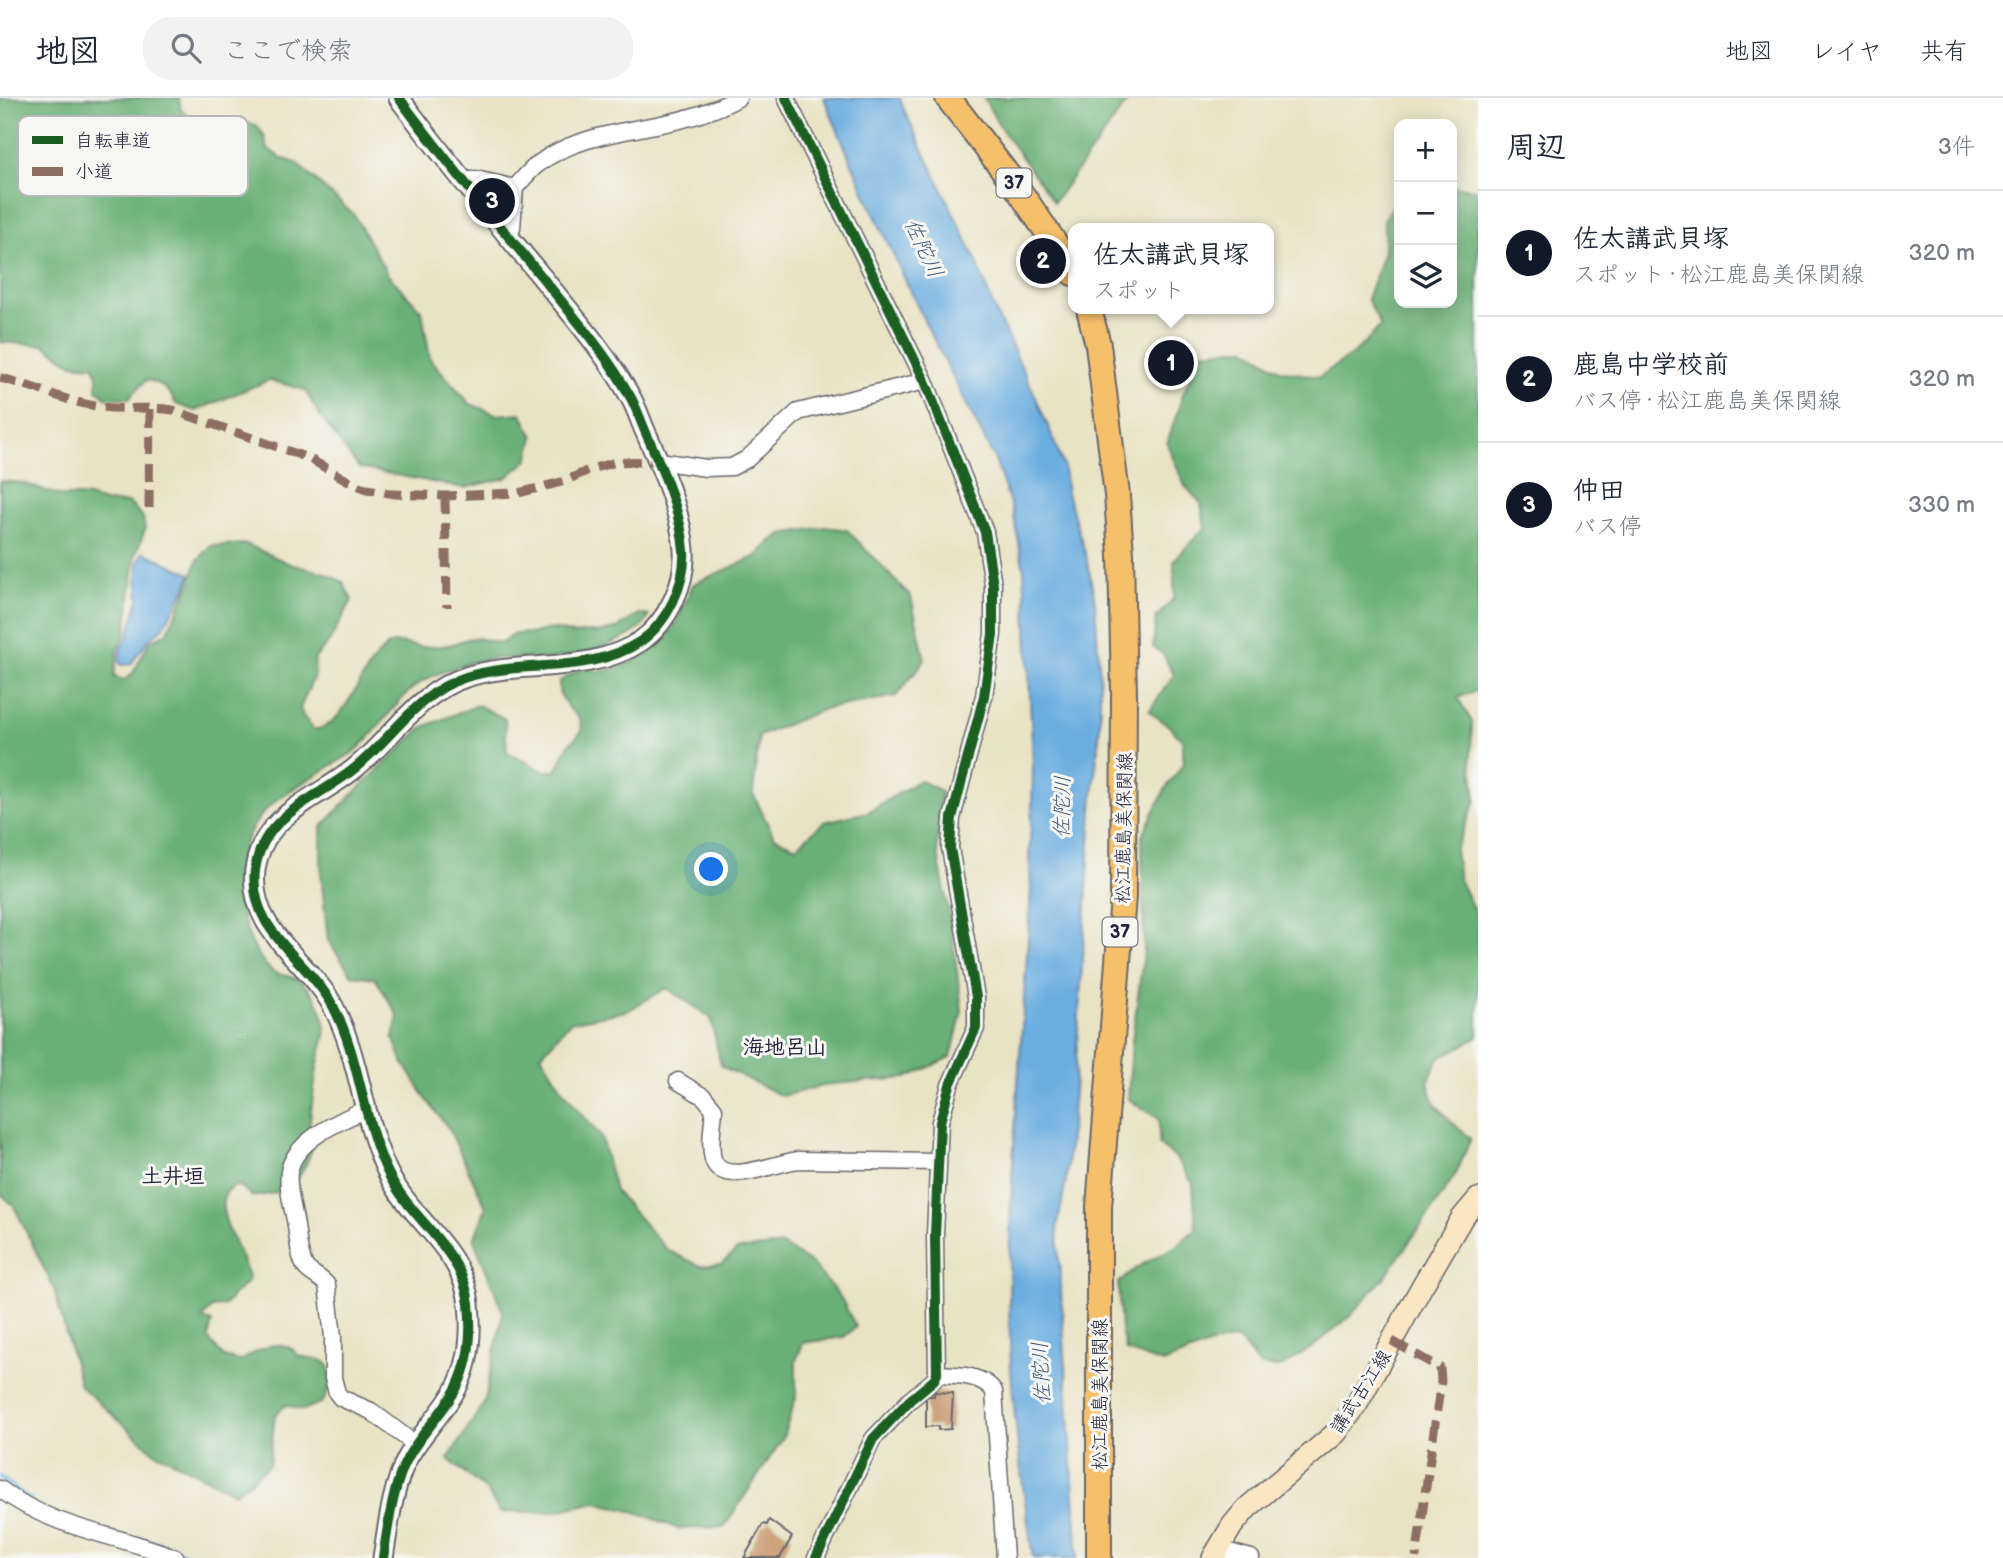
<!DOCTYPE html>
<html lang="ja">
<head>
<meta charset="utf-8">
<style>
  body { margin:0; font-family:"Balsamiq Sans","Klee One",sans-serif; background:#f2f2f3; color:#1f2937 }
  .controls { position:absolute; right:21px; top:21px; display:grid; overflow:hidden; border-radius:14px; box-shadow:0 4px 18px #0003 }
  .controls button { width:63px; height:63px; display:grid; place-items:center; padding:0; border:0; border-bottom:2px solid #e0e1e3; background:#fff; color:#1f2937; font:35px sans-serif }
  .you { position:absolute; left:712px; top:772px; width:24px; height:24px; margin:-18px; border:5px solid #fff; border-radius:50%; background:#1a73e8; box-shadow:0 0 0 10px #1a73e833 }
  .badge { display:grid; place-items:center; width:46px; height:46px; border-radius:50%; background:#111827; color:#fff; font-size:23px; font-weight:700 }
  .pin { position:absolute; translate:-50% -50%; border:4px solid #fff; box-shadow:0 2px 7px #0006 }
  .popup { position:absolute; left:1068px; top:125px; width:206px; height:91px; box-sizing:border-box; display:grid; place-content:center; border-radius:14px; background:#fff; filter:drop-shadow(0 2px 5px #0005); font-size:23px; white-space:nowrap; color:#747a83 }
  .popup b { font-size:26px; color:#1f2937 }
  .popup::after { content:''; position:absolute; left:50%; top:100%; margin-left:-14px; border:14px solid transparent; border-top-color:#fff }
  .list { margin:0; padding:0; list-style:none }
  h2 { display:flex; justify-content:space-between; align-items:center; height:91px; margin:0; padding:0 28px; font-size:30px }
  h2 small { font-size:23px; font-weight:400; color:#747a83 }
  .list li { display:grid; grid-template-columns:46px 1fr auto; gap:21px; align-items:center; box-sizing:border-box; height:126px; padding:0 28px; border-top:2px solid #e0e1e3 }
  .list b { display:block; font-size:26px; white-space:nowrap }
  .list p { margin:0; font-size:23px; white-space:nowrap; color:#747a83 }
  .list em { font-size:23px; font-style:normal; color:#747a83 }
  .icon { flex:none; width:38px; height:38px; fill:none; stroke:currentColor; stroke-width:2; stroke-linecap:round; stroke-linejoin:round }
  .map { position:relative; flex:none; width:1478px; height:1460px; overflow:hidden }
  header { display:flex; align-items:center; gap:42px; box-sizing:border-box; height:98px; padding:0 35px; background:#fff; border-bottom:2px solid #e0e1e3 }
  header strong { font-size:33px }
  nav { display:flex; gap:38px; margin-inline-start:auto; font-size:24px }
  .search { width:490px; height:63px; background:#f2f2f3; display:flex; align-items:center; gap:18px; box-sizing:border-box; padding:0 24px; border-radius:28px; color:#747a83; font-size:26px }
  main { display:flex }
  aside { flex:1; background:#fff }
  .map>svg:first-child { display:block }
  .forest { fill:#69b076; stroke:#466958; stroke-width:2 }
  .water { fill:#6bade0; stroke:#46688e; stroke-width:2 }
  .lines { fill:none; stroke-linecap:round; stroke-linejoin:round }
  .stream { stroke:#6bade0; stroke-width:4.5 }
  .building { fill:#c99b72 }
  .minor-casing { stroke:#68666b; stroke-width:19 }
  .tertiary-casing { stroke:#68666b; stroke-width:23 }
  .secondary-casing { stroke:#68666b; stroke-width:24 }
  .primary-casing { stroke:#68666b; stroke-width:28 }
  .minor { stroke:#fff; stroke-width:16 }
  .tertiary { stroke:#fff; stroke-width:19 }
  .secondary { stroke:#fbe6c4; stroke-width:21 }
  .primary { stroke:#f6c06b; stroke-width:24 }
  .quiet { stroke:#8d6e63; stroke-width:9; stroke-dasharray:18 9; stroke-linecap:butt }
  .cycleway-casing { stroke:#f6f6f2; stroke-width:15 }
  .cycleway { stroke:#1b5e20; stroke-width:10 }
  .labels { text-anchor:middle; stroke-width:6; stroke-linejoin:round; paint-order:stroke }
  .shield { fill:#f6f6f2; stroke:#626272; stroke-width:2 }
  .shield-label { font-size:18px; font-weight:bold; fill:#22223b }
  .street-label { font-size:19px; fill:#22223b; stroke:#f6f6f2 }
  .water-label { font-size:21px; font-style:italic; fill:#3f5a7d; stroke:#f6f6f2 }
  .neighbourhood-label { font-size:21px; font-weight:bold; fill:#22223b; stroke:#f6f6f2 }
  .key { fill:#f6f6f2; stroke:#b6b6bb; stroke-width:2 }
  .key-label { font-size:19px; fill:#22223b }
</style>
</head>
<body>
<header>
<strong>地図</strong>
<div class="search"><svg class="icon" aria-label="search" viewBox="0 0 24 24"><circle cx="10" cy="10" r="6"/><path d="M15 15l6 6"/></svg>ここで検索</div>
<nav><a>地図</a><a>レイヤ</a><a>共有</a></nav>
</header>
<main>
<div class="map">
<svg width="1478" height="1460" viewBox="0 0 1478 1460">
  <rect width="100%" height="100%" fill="#f6f6f2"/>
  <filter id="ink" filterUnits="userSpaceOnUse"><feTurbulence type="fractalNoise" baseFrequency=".0143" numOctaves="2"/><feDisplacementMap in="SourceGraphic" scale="14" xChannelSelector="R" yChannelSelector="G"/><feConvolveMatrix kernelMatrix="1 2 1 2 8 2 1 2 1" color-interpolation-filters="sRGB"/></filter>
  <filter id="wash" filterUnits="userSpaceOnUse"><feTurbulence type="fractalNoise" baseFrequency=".00686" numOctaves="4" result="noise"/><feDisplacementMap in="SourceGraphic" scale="28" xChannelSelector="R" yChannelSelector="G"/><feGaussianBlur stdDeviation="1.57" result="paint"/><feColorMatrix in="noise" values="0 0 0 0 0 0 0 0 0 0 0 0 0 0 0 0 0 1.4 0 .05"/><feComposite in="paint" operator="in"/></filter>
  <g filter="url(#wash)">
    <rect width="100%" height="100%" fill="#e9e3c4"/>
    <!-- forest -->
    <path class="forest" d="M0 0H179L181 12 207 34 245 25 256 27 264 37 267 50 281 60 296 65 354 117 388 177 422 213 430 261 470 306 498 317 521 315 534 339 528 362 506 380 464 390 359 370 320 318 305 292 269 282 195 313 176 306C169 292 162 285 146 282L129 300H107L97 292V277L94 268 72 266 44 247 0 244Z
      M984 0H1123L1126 6 1054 104 998 26Z
      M1452 88 1478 92V592L1458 600 1472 624 1471 661 1476 702 1455 752 1459 781 1478 821V939L1438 961 1428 985 1435 1006 1458 1030 1471 1040 1457 1074 1430 1115 1384 1180 1349 1219 1313 1249 1281 1269 1260 1268 1238 1241 1211 1246 1163 1265 1126 1253 1121 1232 1118 1185 1141 1167 1175 1149 1196 1131 1193 1086 1176 1060 1159 1047V1021L1128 1001 1132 943 1144 853 1142 738 1166 690 1184 665 1182 642 1170 629 1149 613 1174 577 1163 556 1153 549 1156 520 1174 500V462L1205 430 1201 405 1185 388 1167 346 1183 296 1200 254 1246 250 1280 272 1319 279 1353 256 1381 228 1367 201 1384 154V121L1399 100V205H1452Z
      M0 383 23 385 61 398H85L105 404 129 405 143 419 145 432 135 458 126 536 118 551 114 579 125 582 133 575 150 543 167 535 187 492 197 463 210 448 246 446 290 466 325 475 343 484 352 502 329 544 315 560 314 578 300 610 303 618 313 631C345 635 363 560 391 546 400 542 412 549 422 549 431 549 441 549 449 547 457 545 468 539 475 540 484 541 493 544 502 545L512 537 522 535 531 536 545 532 553 531 573 536 589 534 598 535 618 530 639 516 649 518C641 542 574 559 550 561 530 562 507 558 487 561 466 565 429 576 413 590 393 607 379 631 360 649 353 656 342 661 334 666 284 698 251 706 238 770 232 800 249 853 272 873 277 877 286 877 292 879 310 886 320 906 325 924 328 937 321 948 319 960 314 986 311 1012 308 1039 312 1044 312 1043 312 1049 311 1058 298 1084 290 1089 282 1094 260 1099 251 1098 246 1093 241 1085 233 1089 202 1103 251 1164 248 1184L234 1196 229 1203 224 1207 212 1210 203 1219 205 1222 212 1224 208 1241 224 1259 240 1263C256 1254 274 1240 292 1251 298 1255 294 1256 301 1258 308 1261 316 1260 323 1263 338 1271 328 1293 323 1304L303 1312 286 1307 275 1317 269 1367 235 1395 153 1353 80 1288 54 1191 14 1108 0 1095Z
      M825 429 847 432 911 499 925 562 896 598 824 611 759 638 753 696 774 739 796 749 824 724 868 714 920 682 941 693 937 751 951 827 962 913 951 959 906 980 831 986 782 998 721 968 711 920 667 890 627 913 570 924 541 957 564 994 601 1039 615 1093 667 1152 700 1168 721 1166 737 1152 782 1147 812 1166 841 1200 856 1229 844 1239 803 1245 796 1263V1299L783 1340 724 1429 679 1431 639 1415 596 1404 552 1414H499L487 1393 448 1361 484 1305 503 1214 474 1142 486 1109 449 1031 426 1001 403 964 393 940 398 918 375 880 352 877 328 843 321 777V730L343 706 423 629 478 607 505 621 507 654 543 673H556L568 648 582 633 580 621 568 609 559 594V584C567 578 579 570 589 571 595 572 598 574 605 573 660 559 673 537 693 486L757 458 770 444 782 436Z"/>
    <!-- water -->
    <path class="water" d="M824 0H900L904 12 976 162 995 213 1033 293 1053 340 1064 370 1067 395 1086 458 1095 503 1100 582V629L1093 697 1074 994 1066 1082 1057 1131 1078 1460H1033C1024 1397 1015 1334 1011 1270 1003 1110 1023 949 1031 789L1029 756 1032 711 1033 668 1026 508 1024 472 1013 414 995 362 923 220 866 98Z
      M143 454 191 476 185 491 163 530 149 541 131 566 122 567 119 564 121 550 128 539 139 501 137 481 138 465Z"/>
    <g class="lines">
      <!-- stream -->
      <path class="stream" d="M0 1379 30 1402
        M150 1443 165 1447 194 1460"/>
    </g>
    <g id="blocks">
      <!-- building -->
      <path class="building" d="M934 1294 953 1295 951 1331 938 1332 939 1328 926 1329V1298H934Z
        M769 1422 792 1439 780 1460H744L763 1426 767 1427Z"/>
    </g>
  </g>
  <g filter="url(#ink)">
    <use href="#blocks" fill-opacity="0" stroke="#68666b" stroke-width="2"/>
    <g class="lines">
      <!-- minor casing -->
      <g class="minor-casing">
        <path id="minor" d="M786 0 925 283 985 434 993 487V536L984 598 952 720 950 750 976 899V930L950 987 940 1024 935 1137 937 1276 934 1282 910 1302 873 1341 816 1460
          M463 82H480L515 90 512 130 509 140
          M515 90C522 82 529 73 538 66 571 40 621 34 661 26 688 21 714 13 738 0
          M659 363 706 370 732 369 747 361 798 314 925 283
          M678 983 704 999 714 1011C713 1027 709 1045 713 1061 721 1091 779 1063 799 1062L938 1064
          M366 1011C340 1023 294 1042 289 1074 287 1089 292 1107 295 1122 298 1137 298 1158 306 1170 312 1177 321 1179 327 1187L333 1239V1280L337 1295 341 1300 371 1313 416 1347
          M937 1276C956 1277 982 1276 994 1293L1005 1460
          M0 1391C55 1432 114 1435 176 1460
          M1218 1451 1251 1460"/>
      </g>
      <!-- tertiary casing -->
      <g class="tertiary-casing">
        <path id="tertiary" d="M383 1460C388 1429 393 1386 408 1359 422 1334 444 1314 457 1289 470 1263 472 1234 469 1206 463 1152 414 1124 390 1079 362 1025 361 961 333 908 308 861 248 834 255 772 262 718 312 703 350 674 390 644 416 595 466 579 523 561 589 578 641 543 668 524 686 485 684 452 681 414 662 370 646 335 641 324 637 311 631 300 607 256 572 217 541 178 493 120 444 61 399 0"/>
      </g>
      <!-- secondary casing -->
      <g class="secondary-casing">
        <path id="secondary" d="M1213 1460 1232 1428 1247 1410 1336 1335 1357 1306 1421 1190 1462 1120 1478 1101"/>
      </g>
      <!-- primary casing -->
      <g class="primary-casing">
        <path id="primary" d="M948 0 1016 88 1067 163 1073 175
          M1089 211 1098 247 1117 397 1121 457 1124 598 1123 799 1099 1109V1460"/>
      </g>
      <!-- minor -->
      <use href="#minor" class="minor"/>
      <!-- tertiary -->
      <use href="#tertiary" class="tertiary"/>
      <!-- secondary -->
      <use href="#secondary" class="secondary"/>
      <!-- primary -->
      <use href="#primary" class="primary"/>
      <!-- quiet -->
      <path class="quiet" d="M0 280C32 287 63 303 96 308 121 313 148 308 173 312L308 360 354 386 367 391 395 396 445 398 519 395 565 383 591 371 616 364 659 363
        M445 398 447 509
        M149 410 150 309
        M1392 1243 1440 1270 1441 1283 1416 1460"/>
      <!-- cycleway casing -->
      <g class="cycleway-casing">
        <path id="cycleway" d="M786 0 925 283 985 434 993 487V536L984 598 952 720 950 750 976 899V930L950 987 940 1024 935 1137 937 1276 934 1282 910 1302 873 1341 816 1460
          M383 1460C388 1429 393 1386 408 1359 422 1334 444 1314 457 1289 470 1263 472 1234 469 1206 463 1152 414 1124 390 1079 362 1025 361 961 333 908 308 861 248 834 255 772 262 718 312 703 350 674 390 644 416 595 466 579 523 561 589 578 641 543 668 524 686 485 684 452 681 414 662 370 646 335 641 324 637 311 631 300 607 256 572 217 541 178 493 120 444 61 399 0"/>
      </g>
      <!-- cycleway -->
      <use href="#cycleway" class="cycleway"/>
    </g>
  </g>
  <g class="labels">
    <!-- shield labels -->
    <g class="shield">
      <rect x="996.5" y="70.5" width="35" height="29" rx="5"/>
      <rect x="1102.5" y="819.5" width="35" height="29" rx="5"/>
    </g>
    <g class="shield-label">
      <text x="1014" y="91">37</text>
      <text x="1120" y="840">37</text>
    </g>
    <!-- street labels -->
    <g class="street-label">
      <text transform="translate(1123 730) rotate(-89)" y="7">松江鹿島美保関線</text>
      <text transform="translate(1360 1293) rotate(-57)" y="7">講武古江線</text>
      <text transform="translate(1099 1296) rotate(-90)" y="7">松江鹿島美保関線</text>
    </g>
    <!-- water labels -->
    <g class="water-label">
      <text transform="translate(924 150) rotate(65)" y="7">佐陀川</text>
      <text transform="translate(1062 709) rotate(-89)" y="7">佐陀川</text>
      <text transform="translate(1041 1275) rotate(-93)" y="7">佐陀川</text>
    </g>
    <!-- neighbourhood labels -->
    <g class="neighbourhood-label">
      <text x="785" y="956">海地呂山</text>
      <text x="173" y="1085">土井垣</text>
    </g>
  </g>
  <!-- legend -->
  <rect x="18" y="18" width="230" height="80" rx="10" class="key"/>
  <rect x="32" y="38" width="31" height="8" fill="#1b5e20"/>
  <rect x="32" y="69" width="31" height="9" fill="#8d6e63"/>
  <g class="key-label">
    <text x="75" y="49">自転車道</text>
    <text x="75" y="80">小道</text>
  </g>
</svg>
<div class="controls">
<button>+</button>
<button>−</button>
<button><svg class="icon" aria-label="layers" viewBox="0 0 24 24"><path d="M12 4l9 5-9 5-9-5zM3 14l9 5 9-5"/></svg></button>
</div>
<div class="you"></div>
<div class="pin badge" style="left:1171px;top:265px">1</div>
<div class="popup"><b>佐太講武貝塚</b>スポット</div>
<div class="pin badge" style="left:1043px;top:163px">2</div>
<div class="pin badge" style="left:492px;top:103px">3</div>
</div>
<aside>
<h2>周辺<small>3件</small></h2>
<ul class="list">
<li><span class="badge">1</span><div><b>佐太講武貝塚</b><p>スポット · 松江鹿島美保関線</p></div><em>320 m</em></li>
<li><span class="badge">2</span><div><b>鹿島中学校前</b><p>バス停 · 松江鹿島美保関線</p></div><em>320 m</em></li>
<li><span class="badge">3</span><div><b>仲田</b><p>バス停</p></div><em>330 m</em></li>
</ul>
</aside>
</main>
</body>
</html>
